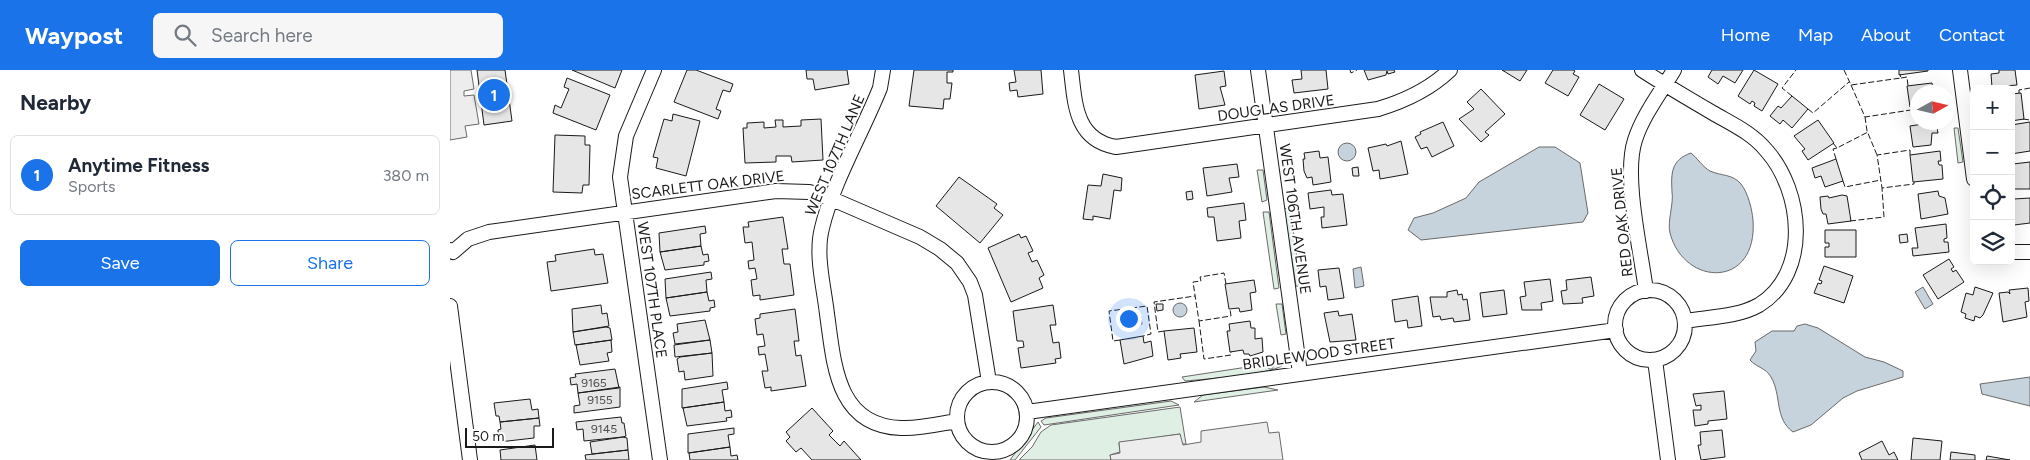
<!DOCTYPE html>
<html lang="en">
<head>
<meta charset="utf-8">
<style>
  body { margin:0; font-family:Figtree,sans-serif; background:#f6f6f7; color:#1f2937 }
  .controls { position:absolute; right:15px; top:15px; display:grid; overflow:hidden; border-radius:8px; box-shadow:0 5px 20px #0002 }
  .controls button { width:45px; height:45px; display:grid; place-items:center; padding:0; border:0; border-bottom:1px solid #e0e1e3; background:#fff; color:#1f2937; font:25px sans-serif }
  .compass { position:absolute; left:1460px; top:15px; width:45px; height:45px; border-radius:50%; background:#fff; box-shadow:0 5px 20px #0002; rotate:82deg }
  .scale { position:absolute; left:15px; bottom:12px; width:89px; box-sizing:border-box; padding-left:5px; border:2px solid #1a1a1a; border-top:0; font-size:14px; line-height:18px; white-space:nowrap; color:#1a1a1a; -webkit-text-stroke:4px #fff; paint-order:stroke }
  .you { position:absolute; left:678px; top:248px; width:18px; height:18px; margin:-12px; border:4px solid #fff; border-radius:50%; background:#1a73e8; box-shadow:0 0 0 8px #1a73e833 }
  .badge { display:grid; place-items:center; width:32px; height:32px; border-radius:50%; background:#1a73e8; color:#fff; font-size:16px; font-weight:700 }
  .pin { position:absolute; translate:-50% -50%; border:2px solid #fff; box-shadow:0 1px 5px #0006 }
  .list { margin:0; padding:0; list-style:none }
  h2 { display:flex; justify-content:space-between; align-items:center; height:65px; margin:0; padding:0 20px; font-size:21px }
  h2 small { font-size:16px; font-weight:400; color:#747a83 }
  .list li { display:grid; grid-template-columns:32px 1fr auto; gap:15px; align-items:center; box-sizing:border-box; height:80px; margin:0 10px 10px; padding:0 10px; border:1px solid #e0e1e3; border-radius:8px }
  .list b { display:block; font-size:19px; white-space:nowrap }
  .list p { margin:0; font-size:16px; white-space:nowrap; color:#747a83 }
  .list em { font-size:16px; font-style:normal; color:#747a83 }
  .actions { display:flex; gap:10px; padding:15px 20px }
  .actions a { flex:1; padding:11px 0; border:1px solid #1a73e8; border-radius:8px; text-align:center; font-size:18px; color:#1a73e8 }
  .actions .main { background:#1a73e8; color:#fff }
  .icon { flex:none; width:28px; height:28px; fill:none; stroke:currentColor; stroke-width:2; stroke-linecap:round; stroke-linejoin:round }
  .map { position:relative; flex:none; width:1580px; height:390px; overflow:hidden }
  header { display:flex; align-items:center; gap:30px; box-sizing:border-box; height:70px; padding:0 25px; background:#1a73e8; color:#fff }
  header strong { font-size:24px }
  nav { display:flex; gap:28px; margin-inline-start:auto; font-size:18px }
  .search { width:350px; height:45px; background:#f6f6f7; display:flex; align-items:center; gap:12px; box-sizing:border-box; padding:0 18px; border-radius:8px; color:#747a83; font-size:19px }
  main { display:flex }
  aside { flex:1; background:#fff }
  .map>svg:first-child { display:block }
  .green { fill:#e0efe3; stroke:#6a6a6a }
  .parking { fill:#ededed; stroke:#6a6a6a }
  .water { fill:#c6d2dc; stroke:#6a6a6a }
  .building { fill:#e6e6e6; stroke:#1a1a1a }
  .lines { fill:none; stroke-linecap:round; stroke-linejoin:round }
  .minor-casing { stroke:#1a1a1a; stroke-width:16 }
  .minor { stroke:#fff; stroke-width:14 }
  .fence { stroke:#1a1a1a; stroke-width:1; stroke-dasharray:6 2.5; stroke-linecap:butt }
  .labels { text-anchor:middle; stroke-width:4; stroke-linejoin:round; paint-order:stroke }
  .number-label { font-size:12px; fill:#4d4d4d }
  .street-label { font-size:15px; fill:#1a1a1a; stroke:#fff }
</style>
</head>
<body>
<header>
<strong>Waypost</strong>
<div class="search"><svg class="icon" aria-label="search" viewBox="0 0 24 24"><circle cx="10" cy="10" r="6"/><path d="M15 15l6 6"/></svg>Search here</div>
<nav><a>Home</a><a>Map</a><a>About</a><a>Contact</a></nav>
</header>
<main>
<aside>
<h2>Nearby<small></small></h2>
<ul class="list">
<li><span class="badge">1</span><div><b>Anytime Fitness</b><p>Sports</p></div><em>380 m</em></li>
</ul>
<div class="actions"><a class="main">Save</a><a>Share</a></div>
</aside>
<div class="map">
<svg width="1580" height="390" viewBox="0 0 1580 390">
  <rect width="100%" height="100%" fill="#fff"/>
  <!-- green -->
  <path class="green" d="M1504 58H1508L1513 92 1508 93Z
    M807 100H813L817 130 812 132Z
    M840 137 851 217 846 216 834 139Z
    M813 142H819L829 218 824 219Z
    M826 234H832L836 264 831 265Z
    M832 292V296C815 305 757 309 735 311L732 307 817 294 819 299H822L825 293Z
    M814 317 828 320 744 332 753 325Z
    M721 331 729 335 594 355 591 351 596 348Z
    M730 337 736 374H731L730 364 669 373 670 382 660 385 661 390H569L582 377 591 362 601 355Z
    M588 352 591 357 565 390H560Z"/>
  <!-- parking -->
  <path class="parking" d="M0 0H21L24 19 14 21V26L24 25 29 54 15 56 17 67 0 70Z
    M817 352 819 363 829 362 833 390H661L660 385 670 383 669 372 730 364 733 375 751 372V361Z"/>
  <!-- water -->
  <path class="water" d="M888 82a9 9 0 1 1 18 0a9 9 0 1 1-18 0Z
    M1089 77H1105L1130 93 1138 143 1133 152 971 170 958 160 964 148 983 143 1016 128 1029 112Z
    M1241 83C1247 88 1253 97 1260 101 1271 106 1283 104 1291 114 1298 123 1302 139 1303 150 1308 219 1234 217 1220 163 1217 152 1224 133 1222 122 1221 103 1221 90 1241 83Z
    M911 197 914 216 905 218 903 199Z
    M1473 217 1483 234 1475 239 1465 222Z
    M723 240a7 7 0 1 1 14 0a7 7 0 1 1-14 0Z
    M691 246 692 254 670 257V249Z
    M1355 254 1368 258 1415 287 1434 292 1453 301V307L1407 321 1393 328 1361 355 1343 362C1324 348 1332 326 1321 307 1316 298 1306 297 1300 290L1306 281 1305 272 1322 261H1344L1347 256Z
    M1580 307V336L1532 324 1530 314Z"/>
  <!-- building -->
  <path class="building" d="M27 0H55L62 51 34 55Z
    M122 0H172L165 18Z
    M237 0H246L283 14 280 22 273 20 266 39 271 41 268 49 224 32Z
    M356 0H397L399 14 365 20 363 9H357Z
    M464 0H503V2H497V13H502L500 29H494L493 39 459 36Z
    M564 0H591L593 24 568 27 567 20 560 21 559 13 566 12Z
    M851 0H876L878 19 844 23 842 10 852 9Z
    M914 0H944L945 2 938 4 937 1 936 5 918 10Z
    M1052 0H1077L1070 11Z
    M1103 0H1123L1125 1 1123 4 1129 7 1118 26 1095 13Z
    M1262 0H1293L1285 13 1273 6 1268 14 1258 7Z
    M1304 0 1328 14 1312 41 1304 36 1305 33 1302 31 1300 34 1288 26Z
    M1449 0H1478V1L1449 5Z
    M1549 0H1565L1567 15 1542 17 1541 4 1549 3Z
    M774 1 776 16 770 17 775 35 749 39 745 5Z
    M117 8 160 25 146 60 103 43 105 35 111 38 119 19 114 17Z
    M1482 13 1483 22H1468V36L1460 37 1457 16Z
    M1149 14 1174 29 1155 60 1130 45Z
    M1031 19 1055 44 1035 62 1039 65 1031 72 1009 49 1024 39 1017 32Z
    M1571 23 1574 49 1561 51V24Z
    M1342 26 1358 39 1342 58 1333 50 1330 54 1320 46 1328 36 1331 38Z
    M223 44 250 51 236 106 206 98 208 88 203 87 214 49 222 51Z
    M371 49 373 90 342 92 341 86H326V92L295 93 293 58H297V53L314 52V58L326 57 325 50H333V57L351 56V50Z
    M1368 50 1384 73 1358 90 1352 81 1355 79 1344 66Z
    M993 52 1004 76 982 87 977 77 971 79 965 67 971 64 970 62Z
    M1472 52H1486L1488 63H1482L1481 75 1463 77 1460 56 1473 54Z
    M1580 52V81L1561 84V55Z
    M105 65 135 66V75H140L139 115H133L132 123 103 122Z
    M951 71 958 104 930 109 929 100 923 101 918 78 936 74 937 76Z
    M869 81 870 88 878 87 881 112 863 115 862 107 857 108 854 101 853 89H855L854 83Z
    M1490 81 1491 91H1488L1489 95H1492L1493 109 1463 112 1460 85Z
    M1386 89 1393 111 1375 117 1371 106 1365 108 1362 98Z
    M1580 92V119H1561L1563 94Z
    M787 94 789 107 779 108 782 122 757 126 753 98Z
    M908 97 909 106H903L902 98Z
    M653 104 672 108 671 121 664 120 660 149 643 146V150L633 149 638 115 651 116Z
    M509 107 547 134 544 138 553 145 530 173 486 136Z
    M881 120 882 125 893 124 897 155 872 158 871 147H874V137L860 139 858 123Z
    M742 121 743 129 737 130 736 122Z
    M1488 121 1489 126 1495 128 1498 144 1471 149 1468 124Z
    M1392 125 1397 126 1401 151 1378 154 1376 144H1373L1371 139 1370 127 1378 126 1379 128Z
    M1561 127H1564V129L1580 128V153L1564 155Z
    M794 133 796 150 789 151 791 168 767 171 764 147H758L757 138Z
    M333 147 338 179H332L334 194H340L344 225 310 230V225L303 226 301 210 307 209 305 198 299 199 298 191 304 190 302 172 295 173 293 157H299L298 152Z
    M1496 154 1497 168 1494 169V172H1498L1499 182 1463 186 1462 178H1468L1465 158Z
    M255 156 256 163 250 164 251 176 210 182 209 163Z
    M1375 160H1406V187H1375V177H1379V173H1375Z
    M569 164 571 168 576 166 583 181 578 183 582 192 587 190 594 205 589 208 593 218 561 232 538 178Z
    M1457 164 1458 172 1450 173 1449 165Z
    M251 176 253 185 258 184 259 191 254 192V195L215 200 210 182Z
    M144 179 145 185 153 184 158 213 101 221 97 192 106 191 105 185Z
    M1499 189 1504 197 1501 199 1503 202 1506 200 1514 212 1488 229 1473 205Z
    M1374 196 1403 206 1394 233 1364 223 1368 213 1371 214 1372 211 1369 210Z
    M889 198 894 228 878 230 876 216 870 217 868 200Z
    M261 202 262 209 256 210 257 222 216 228 215 209Z
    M1141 207 1144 226 1132 228 1133 233 1113 234 1111 221 1117 220 1116 210Z
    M1100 209 1103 231 1091 233 1092 240H1072L1070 227 1076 226 1074 212Z
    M804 210 806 222 800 223 802 240 790 242 789 238 779 239 775 214Z
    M1525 217 1543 223 1533 245 1530 248 1525 246 1524 251 1515 248 1516 244 1511 242 1516 223 1523 225Z
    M1578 218 1579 231 1575 232 1577 247 1553 252 1549 223 1558 222 1560 224 1559 220Z
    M1007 220 1008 225 1012 224 1013 230 1017 229 1020 250 1004 252 1003 248 991 250 990 246 983 247 980 227H997V222Z
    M1054 220 1057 244 1033 247 1030 223Z
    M257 222 259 231 264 230 265 237 260 238V241L220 246 216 228Z
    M968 226 972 256 958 258 957 250 945 252 942 230Z
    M706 234H713V240L707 241Z
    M151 235 152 244 157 243 159 256 123 262 122 239Z
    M603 235 606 255H600L603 273 609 272 611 288 605 289 606 293 571 298 568 278 574 277 573 271H567L563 241Z
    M345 239 349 271H344L346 286 351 285 356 316 321 321V317L315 318 312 301H318L315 284 309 285 308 277 315 276 313 264 307 265 305 249 310 248V244Z
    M888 241 889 246 902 244 906 270 880 272 874 243Z
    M255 250 260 270 225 274 223 263 228 262 227 254Z
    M800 251 801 258H805V269L812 268 813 282 800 286 799 284H794L793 280 780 282 777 261H780L779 254Z
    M156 257 160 258 162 270 125 275 123 262Z
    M744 258 747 282 730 284 731 288 718 290 714 261Z
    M693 266 694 273 701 271 703 286 674 294 670 270Z
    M161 270 162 282 157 283 159 291 130 295 126 275Z
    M260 270 262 283 225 287 224 275Z
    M262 283 263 306 235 310 234 301 229 302 227 289 230 287Z
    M165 299 169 318 128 323 127 314 121 315 120 308 126 307 125 304Z
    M277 312 278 319 272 320 274 332 232 338V319Z
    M170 317V337L124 343V336L130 335 128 323Z
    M1274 321 1277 349 1258 351V354L1245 356 1243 340H1251V335L1246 336 1243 324Z
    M80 329 82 340 88 339 89 348 50 352 49 346H46L44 333Z
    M274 332 275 341 281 340 282 347 276 348 277 351 237 356 233 338Z
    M362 338 383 361 379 365 390 376 394 371 411 390H362L351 378 346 382 336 371 340 367 336 362Z
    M171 347 172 353H174L176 366 173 367 134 371 133 359 127 360 126 352Z
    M89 348 90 356H84V368L49 372 48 360 51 359 50 352Z
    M284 358V364L278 365 280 377 238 383V364Z
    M1272 360 1275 387 1251 390 1248 375H1251L1250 362Z
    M173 367 177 368 178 380 142 384 140 372Z
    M1463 368 1492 371 1490 390H1461Z
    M1432 371 1439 385 1444 382 1448 390H1412L1409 383Z
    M85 375 87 390H51L50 380Z
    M280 377 281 386 287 385 288 390H240L239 383Z
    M178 380 179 390H136L135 385Z
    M1501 382 1525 385V390H1500Z
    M1537 386 1560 390H1536Z"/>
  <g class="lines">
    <!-- minor casing -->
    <g class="minor-casing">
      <path id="minor" d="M204 0 176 66 170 107 210 390
        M433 0 430 18C412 63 383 112 372 158 365 185 374 217 377 244 384 293 386 356 451 358 469 359 489 354 507 351
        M621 0C625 33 625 70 666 77L928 39C955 31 980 19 1000 0
        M808 0 850 303
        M1192 0C1215 15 1239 29 1263 43 1282 54 1302 63 1316 80 1353 121 1361 203 1309 235 1288 247 1259 247 1235 251
        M1510 0 1524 109
        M0 180 3 182 18 169 39 162 326 121 359 122 382 129 470 167 490 179 507 193 520 212 525 225 539 312
        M1561 182H1580
        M1165 255a35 35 0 1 1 70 0a35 35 0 1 1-70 0Z
        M1196 221C1191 181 1173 106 1185 70 1193 45 1211 22 1224 0
        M0 236 20 390
        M1205 290 1218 390
        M507 347a35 35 0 1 1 70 0a35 35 0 1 1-70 0Z
        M577 342 1166 260"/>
    </g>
    <!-- minor -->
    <use href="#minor" class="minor"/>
    <!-- fence -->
    <path class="fence" d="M900 0 901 3 907 0
      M1394 0 1401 15 1451 8 1450 4
      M1451 8 1457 7 1458 16
      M1401 15 1415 47 1461 40 1460 37
      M1569 23V20L1580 18
      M1342 26 1332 18 1346 0
      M1358 39 1363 43 1399 12
      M1415 47 1417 61 1427 85
      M1573 49 1580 50
      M1383 73 1387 78 1418 62
      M1460 85V80L1427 85 1432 118 1464 114V112
      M1386 89 1383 79 1387 78
      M1393 111 1395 117 1431 110
      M1400 151 1434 147 1432 118
      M776 214 774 203 750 207 751 211 743 212 749 251 781 246 780 239
      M749 251 754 289 781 285V282
      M714 261 708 262 704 232 745 226
      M670 270 663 271 659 241 697 236 701 264 693 266"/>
  </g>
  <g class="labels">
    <!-- number labels -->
    <g class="number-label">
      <text x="144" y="317">9165</text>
      <text x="150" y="334">9155</text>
      <text x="154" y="363">9145</text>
    </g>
    <!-- street labels -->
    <g class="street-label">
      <text transform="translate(826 38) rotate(-8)" y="5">DOUGLAS DRIVE</text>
      <text transform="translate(385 85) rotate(-67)" y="5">WEST 107TH LANE</text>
      <text transform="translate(258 115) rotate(-7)" y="5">SCARLETT OAK DRIVE</text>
      <text transform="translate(845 149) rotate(82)" y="5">WEST 106TH AVENUE</text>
      <text transform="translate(1172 152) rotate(-96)" y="5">RED OAK DRIVE</text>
      <text transform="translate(202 220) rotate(82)" y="5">WEST 107TH PLACE</text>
      <text transform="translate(869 284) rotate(-8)" y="5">BRIDLEWOOD STREET</text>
    </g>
  </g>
</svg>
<div class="controls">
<button>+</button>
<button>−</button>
<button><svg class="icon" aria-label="locate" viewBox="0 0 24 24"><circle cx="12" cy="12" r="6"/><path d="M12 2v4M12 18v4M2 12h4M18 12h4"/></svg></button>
<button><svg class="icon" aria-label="layers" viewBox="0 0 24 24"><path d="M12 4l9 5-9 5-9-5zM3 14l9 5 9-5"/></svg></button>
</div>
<svg class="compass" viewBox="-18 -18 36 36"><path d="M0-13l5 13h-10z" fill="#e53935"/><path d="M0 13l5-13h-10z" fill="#747a83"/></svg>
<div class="scale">50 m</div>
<div class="you"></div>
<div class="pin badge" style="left:44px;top:25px">1</div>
</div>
</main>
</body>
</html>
